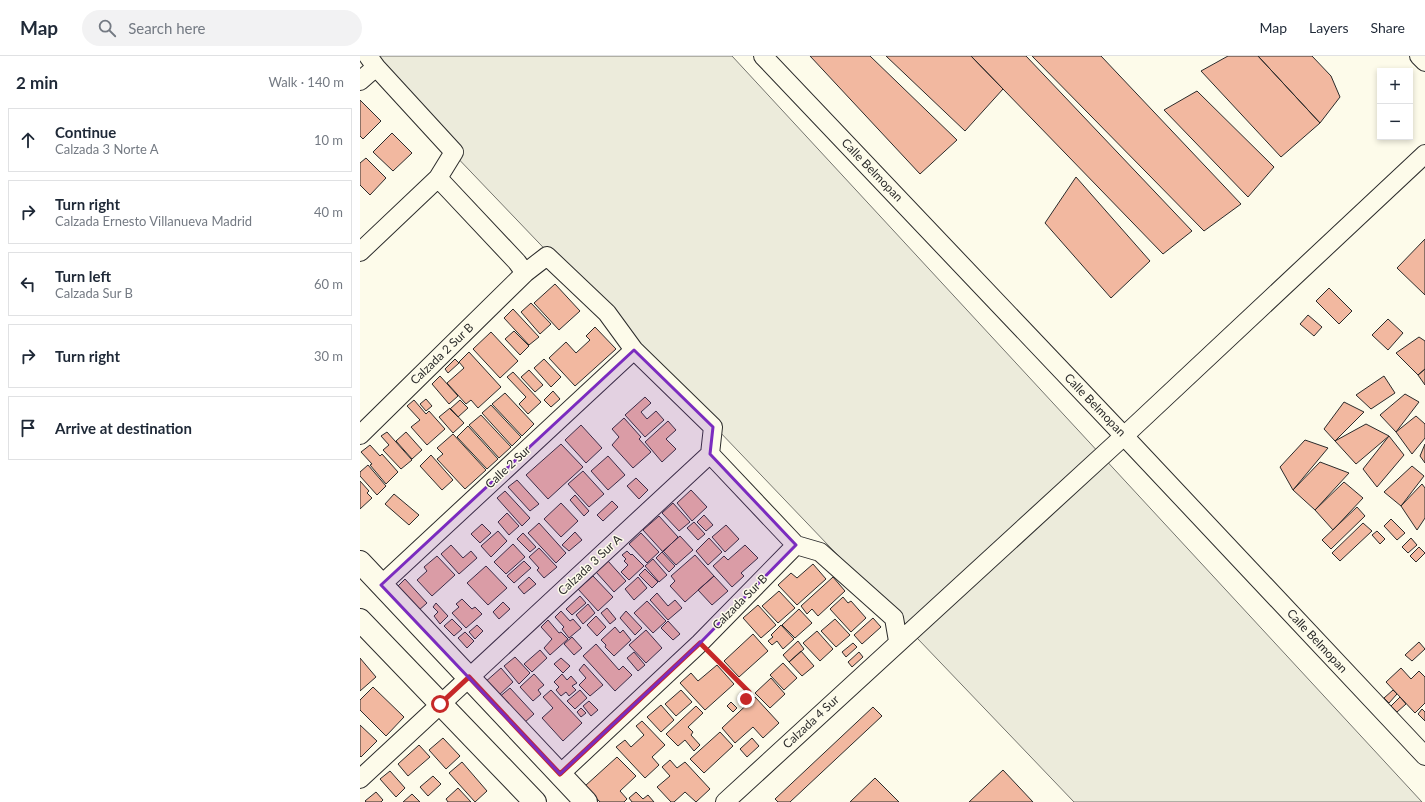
<!DOCTYPE html>
<html lang="en">
<head>
<meta charset="utf-8">
<style>
  body { margin:0; font-family:Lato,sans-serif; background:#f2f2f3; color:#1f2937 }
  .controls { position:absolute; right:12px; top:12px; display:grid; overflow:hidden; border-radius:0px; box-shadow:0 2px 6px #0003 }
  .controls button { width:36px; height:36px; display:grid; place-items:center; padding:0; border:0; border-bottom:1px solid #e0e1e3; background:#fff; color:#1f2937; font:20px sans-serif }
  .stop { position:absolute; width:12px; height:12px; margin:-9px; border:3px solid #c62828; border-radius:50%; background:#fff }
  .stop.end { background:#c62828; border-color:#fff; box-shadow:0 1px 4px #0008 }
  .list { margin:0; padding:0; list-style:none }
  h2 { display:flex; justify-content:space-between; align-items:center; height:52px; margin:0; padding:0 16px; font-size:17px }
  h2 small { font-size:13px; font-weight:400; color:#747a83 }
  .list li { display:grid; grid-template-columns:26px 1fr auto; gap:12px; align-items:center; box-sizing:border-box; height:64px; margin:0 8px 8px; padding:0 8px; border:1px solid #e0e1e3; border-radius:0px }
  .list b { display:block; font-size:15px; white-space:nowrap }
  .list p { margin:0; font-size:13px; white-space:nowrap; color:#747a83 }
  .list em { font-size:13px; font-style:normal; color:#747a83 }
  .icon { flex:none; width:22px; height:22px; fill:none; stroke:currentColor; stroke-width:2; stroke-linecap:round; stroke-linejoin:round }
  .map { position:relative; flex:none; width:1065px; height:746px; overflow:hidden }
  header { display:flex; align-items:center; gap:24px; box-sizing:border-box; height:56px; padding:0 20px; background:#fff; border-bottom:1px solid #e0e1e3 }
  header strong { font-size:19px }
  nav { display:flex; gap:22px; margin-inline-start:auto; font-size:14px }
  .search { width:280px; height:36px; background:#f2f2f3; display:flex; align-items:center; gap:10px; box-sizing:border-box; padding:0 14px; border-radius:22px; color:#747a83; font-size:15px }
  main { display:flex }
  aside { flex:1; background:#fff }
  .map>svg:first-child { display:block }
  .green { fill:#ecebdb; stroke:#74746e }
  .building { fill:#f2b8a0; stroke:#2b2b2b }
  .lines { fill:none; stroke-linecap:round; stroke-linejoin:round }
  .minor-casing { stroke:#2b2b2b; stroke-width:20 }
  .tertiary-casing { stroke:#2b2b2b; stroke-width:24 }
  .path { stroke:#6a6964; stroke-width:2.5; stroke-dasharray:3 2; stroke-linecap:butt }
  .minor { stroke:#fdfbea; stroke-width:18 }
  .tertiary { stroke:#fdfbea; stroke-width:22 }
  .route { stroke:#c62828; stroke-width:5 }
  .marked { fill:#7b2cbf; fill-opacity:0.2; stroke:#7b2cbf; stroke-width:3; stroke-linejoin:round }
  .labels { text-anchor:middle; stroke-width:3; stroke-linejoin:round; paint-order:stroke }
  .street-label { font-size:12px; fill:#2b2b2b; stroke:#fdfbea }
</style>
</head>
<body>
<header>
<strong>Map</strong>
<div class="search"><svg class="icon" aria-label="search" viewBox="0 0 24 24"><circle cx="10" cy="10" r="6"/><path d="M15 15l6 6"/></svg>Search here</div>
<nav><a>Map</a><a>Layers</a><a>Share</a></nav>
</header>
<main>
<aside>
<h2>2 min<small>Walk · 140 m</small></h2>
<ul class="list">
<li><svg class="icon" aria-label="ahead" viewBox="0 0 24 24"><path d="M12 20V5M6 11l6-6 6 6"/></svg><div><b>Continue</b><p>Calzada 3 Norte A</p></div><em>10 m</em></li>
<li><svg class="icon" aria-label="right" viewBox="0 0 24 24"><path d="M7 20v-9h11M14 6l5 5-5 5"/></svg><div><b>Turn right</b><p>Calzada Ernesto Villanueva Madrid</p></div><em>40 m</em></li>
<li><svg class="icon" aria-label="left" viewBox="0 0 24 24"><path d="M17 20v-9H6M10 6l-5 5 5 5"/></svg><div><b>Turn left</b><p>Calzada Sur B</p></div><em>60 m</em></li>
<li><svg class="icon" aria-label="right" viewBox="0 0 24 24"><path d="M7 20v-9h11M14 6l5 5-5 5"/></svg><div><b>Turn right</b></div><em>30 m</em></li>
<li><svg class="icon" aria-label="arrive" viewBox="0 0 24 24"><path d="M6 21V4h12l-3 4 3 4H6"/></svg><div><b>Arrive at destination</b></div></li>
</ul>
</aside>
<div class="map">
<svg width="1065" height="746" viewBox="0 0 1065 746">
  <rect width="100%" height="100%" fill="#fdfbea"/>
  <!-- green -->
  <path class="green" d="M0 0H372L1062 746H714Z"/>
  <!-- building -->
  <path class="building" d="M450 0H510L597 84 560 118Z
    M526 0H611L643 33 605 75Z
    M611 0H666L832 175 803 198Z
    M672 0H741L881 148 844 175Z
    M868 0H898L960 67 921 101 841 15Z
    M898 0H952L971 20 980 41 960 67Z
    M837 35 914 111 888 141 804 54Z
    M0 44 21 65 3 83 0 80Z
    M32 77 52 97 33 115 13 96Z
    M6 102 26 122 10 139 0 129V107Z
    M716 121 790 205 751 242 685 167Z
    M1065 183V239L1037 212Z
    M195 228 220 255 199 274 174 247Z
    M969 232 992 255 979 268 956 245Z
    M171 247 191 268 180 278 161 256Z
    M153 253 179 281 169 289 144 262Z
    M948 259 962 271 954 280 940 268Z
    M1028 263 1043 277 1028 294 1012 279Z
    M235 271 256 293 215 330 189 302 206 286 216 297 230 284 226 280Z
    M154 275 169 290 160 299 145 283Z
    M131 276 158 305 140 322 113 293Z
    M1059 281 1065 285V313L1058 319 1036 297Z
    M109 296 141 331 118 352 111 344 106 348 87 327 104 312 99 306Z
    M95 303 99 307 88 317 85 313Z
    M184 303 201 321 191 331 174 312Z
    M1065 313V329L1058 319Z
    M169 314 183 329 175 336 161 321Z
    M153 316 181 346 168 358 159 348 166 341 147 321Z
    M80 320 98 340 89 348 72 328Z
    M1024 320 1035 337 1011 353 996 339Z
    M193 335 200 343 191 351 184 344Z
    M145 337 174 368 162 380 132 348Z
    M1045 338 1059 346 1036 376 1020 359Z
    M285 341 291 347 281 356 287 363 296 355 304 364 285 381 265 359Z
    M66 343 72 350 66 355 60 348Z
    M54 344 66 358 69 355 85 373 67 389 51 371 60 364 47 350Z
    M100 344 108 352 98 361 90 353Z
    M984 346 1004 356 975 385 964 373Z
    M131 349 161 381 152 390 122 357Z
    M90 352 104 367 93 377 79 361Z
    M121 359 151 391 139 402 109 369Z
    M1056 360 1065 368V382L1052 398 1036 376Z
    M264 362 281 381 279 383 291 396 273 412 252 389 259 381 252 373Z
    M308 365 316 374 306 383 316 393 302 406 285 386Z
    M1006 368 1029 380 996 408 975 385Z
    M221 369 242 392 226 407 205 384Z
    M108 370 138 403 127 413 97 381Z
    M27 376 52 404 41 413 23 394 29 389 21 380Z
    M46 376 62 394 52 403 36 385Z
    M93 378 126 414 105 433 77 403 83 398 77 392Z
    M1029 380 1044 399 1017 431 1003 413Z
    M945 384 968 392 933 434 920 411Z
    M201 388 223 411 188 443 166 419Z
    M1065 388V407L1060 400Z
    M10 389 20 400 22 398 38 416 26 428 10 409 12 408 1 396Z
    M71 399 93 424 82 434 60 410Z
    M248 400 265 419 248 434 231 415Z
    M960 406 989 417 955 454 933 434Z
    M8 409 26 430 17 439 0 420V416Z
    M1052 410 1064 420 1041 450 1024 436Z
    M223 415 244 438 229 451 208 428Z
    M276 422 288 434 279 443 267 430Z
    M157 424 179 448 170 455 148 431Z
    M0 425 9 435 7 437 12 442 0 453Z
    M984 426 1003 442 973 474 955 454Z
    M1062 428 1065 432V462L1057 474 1041 450Z
    M331 434 347 451 332 465 317 447Z
    M145 435 170 462 162 470 137 442Z
    M34 438 59 459 49 469 25 448Z
    M215 439 229 455 224 460 210 444Z
    M252 445 258 451 243 465 237 459Z
    M201 447 218 465 201 481 184 463Z
    M313 447 330 466 319 475 302 457Z
    M997 451 1005 460 971 493 962 484Z
    M147 457 159 470 149 479 138 466Z
    M344 459 353 469 346 475 337 466Z
    M299 460 318 481 303 496 283 474Z
    M1031 463 1045 477 1037 484 1024 470Z
    M334 466 345 478 338 484 327 472Z
    M179 467 206 497 196 507 168 477Z
    M1003 467 1012 475 980 505 972 497Z
    M122 468 131 477 120 487 111 478Z
    M366 469 379 483 365 496 352 481Z
    M138 475 147 485 131 501 121 490Z
    M1017 475 1025 483 1020 488 1012 479Z
    M215 476 222 484 209 495 202 489Z
    M163 477 176 491 170 496 157 483Z
    M281 477 299 496 287 507 269 488Z
    M320 480 333 494 316 509 303 495Z
    M349 482 362 496 348 509 336 495Z
    M1051 482 1057 489 1048 497 1042 491Z
    M153 488 165 501 146 518 134 506Z
    M91 489 103 502 111 495 117 502 99 518 81 498Z
    M385 489 398 502 381 517 384 520 372 531 353 510 364 500 368 504Z
    M1059 491 1065 497 1056 506 1050 500Z
    M179 492 197 511 184 522 177 514 179 512 169 501Z
    M267 495 271 499 272 498 284 510 269 524 261 516 268 509 264 505 266 503 262 499Z
    M302 496 315 510 309 516 296 502Z
    M335 499 354 520 325 546 310 530 315 525 311 520Z
    M77 500 95 519 72 540 57 524 67 515 64 511Z
    M293 503 307 519 299 526 285 510Z
    M164 505 171 512 154 527 147 520Z
    M248 505 266 525 254 536 236 516Z
    M453 508 466 523 437 549 418 529 431 517 437 522Z
    M126 510 147 532 128 549 107 527Z
    M285 513 298 526 292 532 279 519Z
    M233 520 253 541 238 555 218 533Z
    M354 520 368 535 352 549 338 534Z
    M169 521 176 528 164 538 158 531Z
    M278 521 287 532 274 544 265 533Z
    M473 521 485 535 458 560 452 553 447 558 441 550Z
    M45 523 67 547 58 555 37 531Z
    M419 535 435 552 418 567 402 550Z
    M297 537 308 550 315 544 322 552 308 564 290 544Z
    M220 540 226 547 212 559 206 553Z
    M483 541 488 547 491 545 506 562 491 576 470 553Z
    M102 543 112 553 115 551 122 558 106 572 92 557 99 551 96 548Z
    M287 545 306 565 293 577 274 557Z
    M143 546 150 553 139 563 133 556Z
    M76 547 88 560 80 568 74 560 78 556 73 551Z
    M228 548 235 557 223 568 216 559Z
    M398 549 416 569 401 582 383 562Z
    M247 552 256 563 250 568 241 557Z
    M439 553 452 567 435 582 422 569Z
    M201 555 210 565 213 563 221 572 209 582 202 573 204 571 195 561Z
    M266 555 282 572 275 579 260 562Z
    M236 560 246 571 237 580 227 569Z
    M513 562 521 571 502 588 494 579Z
    M92 563 102 573 94 580 84 570Z
    M475 563 490 579 476 591 461 575Z
    M188 564 199 577 201 576 208 583 190 599 184 592 192 583 181 571Z
    M308 565 320 578 313 584 301 572Z
    M117 569 123 575 115 583 109 576Z
    M421 569 434 583 423 593 417 585 412 589 408 585 413 581 411 579Z
    M255 571 260 577 263 574 271 584 254 600 245 591 246 589 241 584Z
    M286 574 302 592 286 607 269 589Z
    M457 575 473 593 460 605 443 587Z
    M105 576 114 585 107 592 98 582Z
    M393 578 408 595 379 621 364 605Z
    M212 581 222 592 214 599 204 588Z
    M438 585 444 593 429 606 423 599Z
    M1059 586 1065 593 1052 605 1045 599Z
    M493 587 497 591 486 601 482 596Z
    M236 588 259 614 263 610 272 619 255 635 223 600Z
    M180 594 187 602 172 616 164 608Z
    M441 595 454 610 442 620 429 606Z
    M274 596 285 609 278 615 267 602Z
    M499 596 503 601 492 611 488 606Z
    M155 601 170 617 159 628 144 610Z
    M0 602 16 621 0 635Z
    M201 602 210 610 203 617 194 608Z
    M423 607 437 622 424 634 410 619Z
    M224 608 243 629 230 640 219 629 226 622 219 614Z
    M357 609 374 628 345 654 320 627 331 617 338 625Z
    M141 612 153 626 137 641 124 627Z
    M1041 612 1051 623 1059 615 1065 621V647L1055 657 1026 626Z
    M174 618 184 629 178 634 181 638 173 645 160 631Z
    M202 618 207 624 211 620 217 627 212 630 216 634 209 640 206 636 201 640 196 634 199 631 194 626Z
    M411 622 425 638 410 652 395 637Z
    M13 631 44 661 26 680 0 654V644Z
    M150 632 174 658 164 667 138 642Z
    M191 634 222 667 203 685 182 662 193 652 183 641Z
    M220 634 227 642 215 653 207 645Z
    M321 634 332 646 316 660 305 648Z
    M1033 634 1037 638 1029 647 1024 642Z
    M395 641 419 667 403 682 393 671 375 687 362 672Z
    M1040 641 1046 648 1037 656 1031 650Z
    M229 645 238 654 231 660 223 650Z
    M371 646 377 652 373 656 367 650Z
    M301 649 314 664 301 676 287 661Z
    M336 650 343 657 328 671 333 676 331 679 340 689 334 695 325 684 318 690 306 678Z
    M513 651 522 660 430 746H418L415 743Z
    M221 652 226 657 221 661 217 656Z
    M1062 653 1065 656V665L1058 658Z
    M282 665 305 689 292 701 299 709 285 722 256 691 265 684 271 691 284 679 276 670Z
    M0 669 17 685 1 701 0 700Z
    M360 676 373 690 344 717 330 703Z
    M83 682 100 700 86 713 69 694Z
    M392 682 399 690 387 701 380 693Z
    M59 689 70 701 48 720 38 708Z
    M257 701 276 720 260 735 267 743 264 746H240L225 730Z
    M310 704 317 712 325 706 350 733 336 746 325 736 314 746H311L297 731 310 720 302 711Z
    M102 706 127 735 115 746 89 717Z
    M643 714 673 746H609Z
    M30 715 45 732 36 741 20 723Z
    M73 720 81 728 68 740 60 731Z
    M515 722 539 746H490Z
    M98 732 111 746H88L86 743Z
    M16 736 23 744 21 746H6L5 745Z
    M276 736 283 743 288 739 294 746H272L269 742Z
    M52 738 60 746H43Z"/>
  <g class="lines">
    <!-- minor casing -->
    <g class="minor-casing">
      <path id="minor" d="M403 0 764 380 1065 700
        M1059 0 1065 6
        M0 25 16 11
        M78 122 157 206 165 217
        M0 196 78 122 94 96 16 11 8 0
        M0 379 165 217 187 200 247 257 274 294 353 371 350 398 436 489 460 496 534 562 538 585
        M21 529 274 294
        M200 718 340 587 436 489
        M0 723 350 398
        M365 746 764 380 1065 98"/>
    </g>
    <!-- tertiary casing -->
    <g class="tertiary-casing">
      <path id="tertiary" d="M0 506 226 746
        M0 564 175 746"/>
    </g>
    <!-- path -->
    <path class="path" d="M353 600 389 636V640L386 643 378 646"/>
    <!-- minor -->
    <use href="#minor" class="minor"/>
    <!-- tertiary -->
    <use href="#tertiary" class="tertiary"/>
  </g>
  <g class="lines">
    <!-- route -->
    <path class="route" d="M80 648 109 621 200 718 340 587 389 636 390 640 386 643"/>
  </g>
  <!-- marked area -->
  <path class="marked" d="M274 294 353 371 350 398 436 489 340 587 200 718 21 529Z"/>
  <g class="labels">
    <!-- street labels -->
    <g class="street-label">
      <text transform="translate(512 114) rotate(46)" y="4">Calle Belmopan</text>
      <text transform="translate(82 298) rotate(-44)" y="4">Calzada 2 Sur B</text>
      <text transform="translate(735 349) rotate(46)" y="4">Calle Belmopan</text>
      <text transform="translate(148 411) rotate(-43)" y="4">Calle 2 Sur</text>
      <text transform="translate(230 509) rotate(-43)" y="4">Calzada 3 Sur A</text>
      <text transform="translate(380 546) rotate(-45)" y="4">Calzada Sur B</text>
      <text transform="translate(957 585) rotate(47)" y="4">Calle Belmopan</text>
      <text transform="translate(451 666) rotate(-43)" y="4">Calzada 4 Sur</text>
    </g>
  </g>
</svg>
<div class="controls">
<button>+</button>
<button>−</button>
</div>
<div class="stop" style="left:80px;top:648px"></div>
<div class="stop end" style="left:386px;top:643px"></div>
</div>
</main>
</body>
</html>
